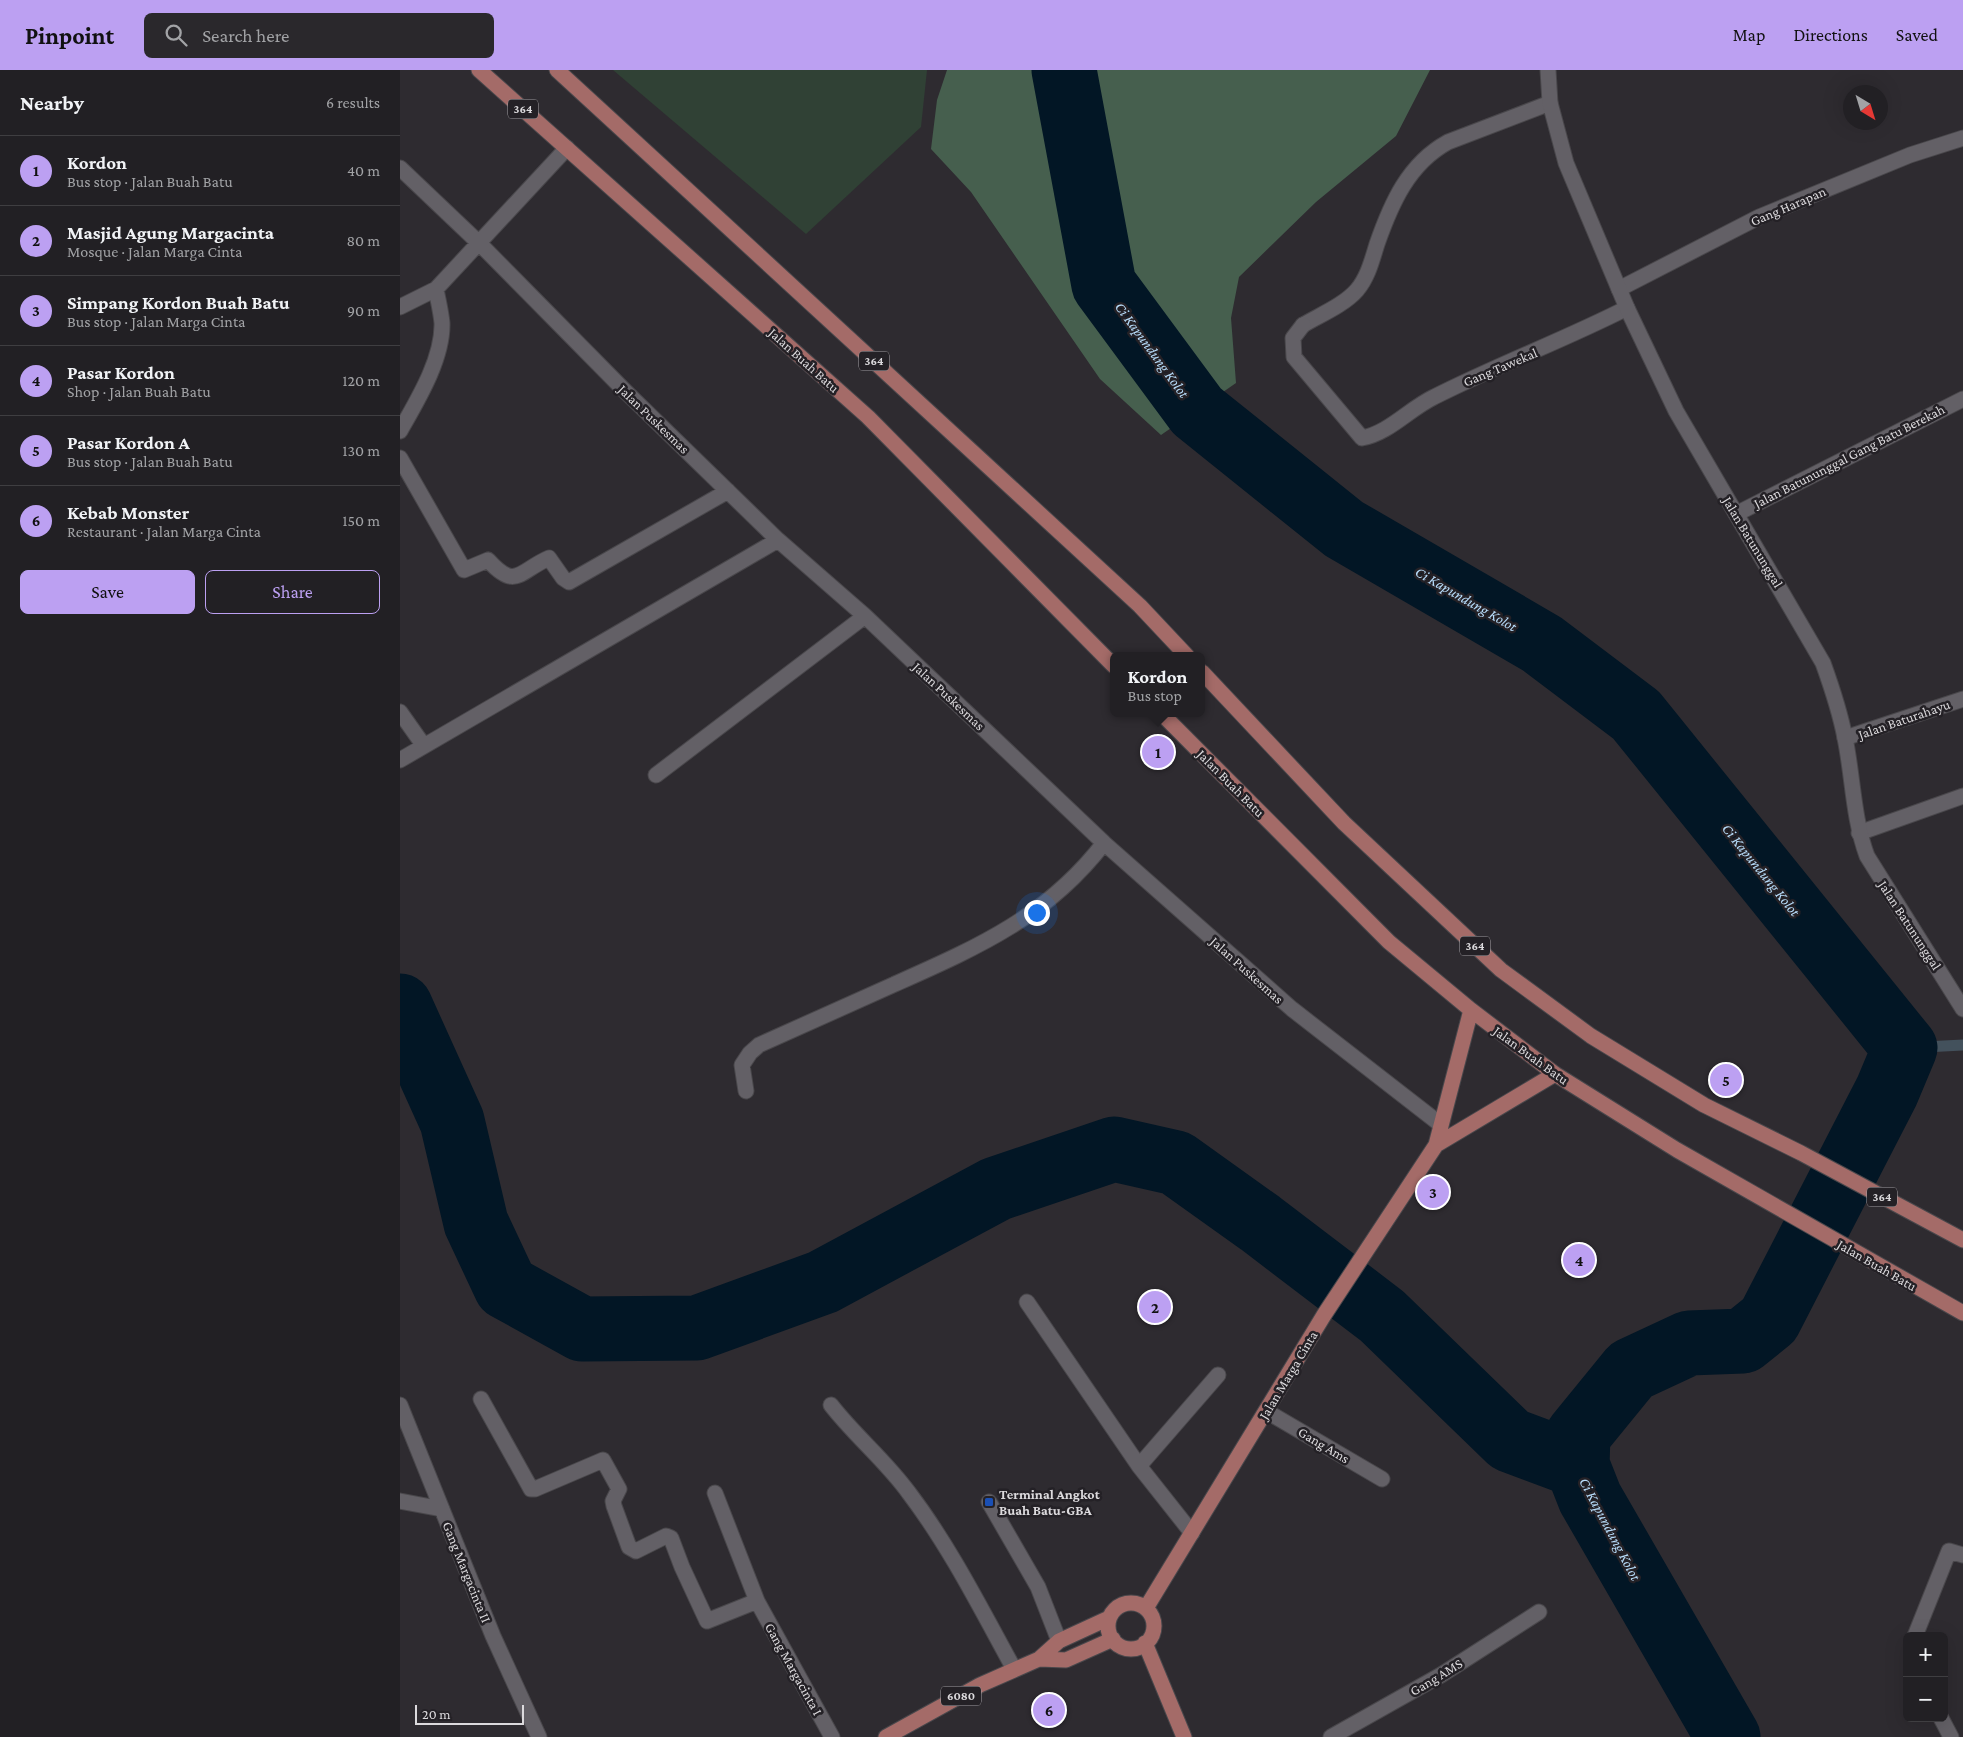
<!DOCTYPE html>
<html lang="en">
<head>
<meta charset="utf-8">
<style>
  body { margin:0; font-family:"Crimson Pro",serif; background:#2a282c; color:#f1f3f6 }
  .controls { position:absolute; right:15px; bottom:15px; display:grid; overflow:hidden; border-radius:8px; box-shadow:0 5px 20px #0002 }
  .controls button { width:45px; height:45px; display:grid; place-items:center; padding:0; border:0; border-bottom:1px solid #3f3e41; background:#222024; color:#f1f3f6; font:25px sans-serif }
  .compass { position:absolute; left:1443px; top:15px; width:45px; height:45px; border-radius:50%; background:#222024; box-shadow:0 5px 20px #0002; rotate:142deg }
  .scale { position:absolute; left:15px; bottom:12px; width:109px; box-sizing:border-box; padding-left:5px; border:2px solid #dcdadd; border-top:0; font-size:14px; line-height:18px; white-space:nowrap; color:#dcdadd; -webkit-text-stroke:4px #242126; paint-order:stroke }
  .you { position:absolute; left:636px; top:842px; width:18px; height:18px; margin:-12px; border:4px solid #fff; border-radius:50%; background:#1a73e8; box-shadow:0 0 0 8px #1a73e833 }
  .badge { display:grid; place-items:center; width:32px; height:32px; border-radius:50%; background:#bca0f2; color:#111; font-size:16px; font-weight:700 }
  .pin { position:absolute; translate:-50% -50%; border:2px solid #fff; box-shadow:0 1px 5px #0006 }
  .popup { position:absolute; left:710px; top:582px; width:95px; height:65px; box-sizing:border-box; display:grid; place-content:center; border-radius:8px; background:#222024; filter:drop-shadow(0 1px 4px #0005); font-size:16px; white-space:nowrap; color:#a2a3a6 }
  .popup b { font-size:19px; color:#f1f3f6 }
  .popup::after { content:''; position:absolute; left:50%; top:100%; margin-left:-10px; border:10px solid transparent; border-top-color:#222024 }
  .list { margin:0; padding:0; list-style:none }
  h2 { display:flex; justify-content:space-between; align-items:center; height:65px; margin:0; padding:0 20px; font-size:21px }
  h2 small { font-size:16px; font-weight:400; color:#a2a3a6 }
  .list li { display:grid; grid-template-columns:32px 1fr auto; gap:15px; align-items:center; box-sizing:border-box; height:70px; padding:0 20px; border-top:1px solid #3f3e41 }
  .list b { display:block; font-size:19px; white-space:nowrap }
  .list p { margin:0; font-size:16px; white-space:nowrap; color:#a2a3a6 }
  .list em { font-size:16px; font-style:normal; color:#a2a3a6 }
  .actions { display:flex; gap:10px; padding:15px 20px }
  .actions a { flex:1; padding:11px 0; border:1px solid #bca0f2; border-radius:8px; text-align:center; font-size:18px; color:#bca0f2 }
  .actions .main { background:#bca0f2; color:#111 }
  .icon { flex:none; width:28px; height:28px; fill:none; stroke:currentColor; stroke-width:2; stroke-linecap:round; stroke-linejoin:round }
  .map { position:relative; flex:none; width:1563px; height:1667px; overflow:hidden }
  header { display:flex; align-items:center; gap:30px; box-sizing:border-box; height:70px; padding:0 25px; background:#bca0f2; color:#111 }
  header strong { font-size:24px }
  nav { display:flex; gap:28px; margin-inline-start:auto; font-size:18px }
  .search { width:350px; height:45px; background:#2a282c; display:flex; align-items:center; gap:12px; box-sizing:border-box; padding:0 18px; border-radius:8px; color:#a2a3a6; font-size:19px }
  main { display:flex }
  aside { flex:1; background:#222024 }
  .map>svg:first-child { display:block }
  .green { fill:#304135 }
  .forest { fill:#465f4e }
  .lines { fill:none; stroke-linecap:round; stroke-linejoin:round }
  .stream { stroke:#43515c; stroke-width:11 }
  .river { stroke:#021625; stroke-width:65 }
  .service-casing { stroke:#49474b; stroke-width:17 }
  .minor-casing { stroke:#49474b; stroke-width:17 }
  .tertiary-casing { stroke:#49474b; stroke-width:17 }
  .primary-casing { stroke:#49474b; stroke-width:17 }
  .service { stroke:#636066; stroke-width:15 }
  .minor { stroke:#636066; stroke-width:15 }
  .tertiary { stroke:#636066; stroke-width:15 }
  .primary { stroke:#a46b68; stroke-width:15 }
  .transit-dot { fill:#1a4fb4; stroke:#242126; stroke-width:2 }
  .labels { text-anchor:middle; stroke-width:5; stroke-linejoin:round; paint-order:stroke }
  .shield { fill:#242126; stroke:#a5a2a6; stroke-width:1 }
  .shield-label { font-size:12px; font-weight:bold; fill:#dcdadd }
  .street-label { font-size:14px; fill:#dcdadd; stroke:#242126 }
  .poi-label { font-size:14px; font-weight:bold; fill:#dcdadd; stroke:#242126; text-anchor:start }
  .water-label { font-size:15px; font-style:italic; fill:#b7dcfa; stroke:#242126 }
</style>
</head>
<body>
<header>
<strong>Pinpoint</strong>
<div class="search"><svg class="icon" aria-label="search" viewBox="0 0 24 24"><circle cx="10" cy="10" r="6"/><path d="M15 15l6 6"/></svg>Search here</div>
<nav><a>Map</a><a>Directions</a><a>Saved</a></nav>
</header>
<main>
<aside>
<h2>Nearby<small>6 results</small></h2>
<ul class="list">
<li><span class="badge">1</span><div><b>Kordon</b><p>Bus stop · Jalan Buah Batu</p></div><em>40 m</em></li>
<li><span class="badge">2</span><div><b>Masjid Agung Margacinta</b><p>Mosque · Jalan Marga Cinta</p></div><em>80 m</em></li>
<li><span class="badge">3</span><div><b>Simpang Kordon Buah Batu</b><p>Bus stop · Jalan Marga Cinta</p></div><em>90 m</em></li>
<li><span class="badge">4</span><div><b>Pasar Kordon</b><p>Shop · Jalan Buah Batu</p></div><em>120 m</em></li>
<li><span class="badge">5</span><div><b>Pasar Kordon A</b><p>Bus stop · Jalan Buah Batu</p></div><em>130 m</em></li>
<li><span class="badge">6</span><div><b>Kebab Monster</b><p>Restaurant · Jalan Marga Cinta</p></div><em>150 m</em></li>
</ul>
<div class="actions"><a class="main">Save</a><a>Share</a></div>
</aside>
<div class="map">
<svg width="1563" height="1667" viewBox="0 0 1563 1667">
  <rect width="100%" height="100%" fill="#2e2b30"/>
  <!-- green -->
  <path class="green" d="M213 0H527L521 57 406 164Z"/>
  <!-- forest -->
  <path class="forest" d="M547 0H1030L996 66 916 132 839 207 831 248 836 313 761 365 700 309 571 122 531 79 537 30Z"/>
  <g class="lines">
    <!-- stream -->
    <path class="stream" d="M1505 978 1563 975"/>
    <!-- river -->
    <path class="river" d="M664 0 704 215 797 341 944 459 1142 574 1236 645 1505 978 1487 1021 1369 1250 1343 1271 1289 1273 1231 1300 1178 1365 1177 1395 1190 1428 1328 1667
      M0 936 52 1051 76 1153 106 1217 182 1259 297 1258 423 1212 596 1119 714 1079 776 1093 860 1153 982 1246 1110 1370 1177 1395"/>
    <!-- service casing -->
    <g class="service-casing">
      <path id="service" d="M903 255C920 245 944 235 957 220 968 207 972 190 977 174 991 134 1008 94 1048 72L1150 33
        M627 1232 739 1396 792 1463
        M739 1396 818 1305
        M589 1432 638 1517 659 1571"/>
    </g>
    <!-- minor casing -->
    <g class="minor-casing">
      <path id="minor" d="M0 98 80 174 226 322 378 470 465 546 704 773 892 939 1040 1054
        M1219 219 1359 147 1510 85 1563 68
        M0 237 36 219 167 78
        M903 255 893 268 894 287 962 368C989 363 1009 339 1034 327 1097 295 1164 270 1227 238
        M0 361C17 331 43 289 42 253 41 242 38 230 36 219
        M0 388 64 500 88 490C116 521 119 501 149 488L163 508 169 512 328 421
        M1336 444 1563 329
        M0 642 24 676
        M1445 668 1563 629
        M0 690 378 470
        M256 705 465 546
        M1459 763 1563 726
        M346 1021 342 995 350 983 359 975C405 954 450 934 495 914 578 877 647 847 704 773
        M81 1329 131 1419H135L203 1390 219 1419 213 1431 214 1436 229 1477 236 1481 266 1466 271 1468 282 1497 307 1551 357 1531 432 1667
        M0 1335 93 1566 139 1667
        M431 1335C455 1366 486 1391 509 1423 550 1477 581 1539 614 1599
        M866 1341 982 1409
        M315 1423 357 1531
        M0 1431 42 1439
        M1515 1566 1549 1481 1563 1485
        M1541 1648 1551 1667
        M931 1667 1041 1605 1139 1542"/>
    </g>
    <!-- tertiary casing -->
    <g class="tertiary-casing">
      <path id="tertiary" d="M1148 0 1150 33 1166 93 1227 238 1276 341 1423 593C1432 618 1440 642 1445 668 1453 707 1453 748 1467 786L1563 939"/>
    </g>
    <!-- primary casing -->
    <g class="primary-casing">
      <path id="primary" d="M79 0 468 347 714 596
        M157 0 740 536 787 586
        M802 602 944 753 1101 900 1191 966 1304 1035 1401 1083 1563 1170
        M761 643 989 872 1071 940 1155 1004 1277 1080 1563 1243
        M1036 1075 1155 1004
        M708 1556a23 23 0 1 1 46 0a23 23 0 1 1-46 0Z
        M746 1538 924 1245 1036 1075 1071 940
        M745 1573 784 1667
        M639 1589 666 1590 713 1569
        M486 1667 580 1615 639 1589 659 1571 709 1548"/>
    </g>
    <!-- service -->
    <use href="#service" class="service"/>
    <!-- minor -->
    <use href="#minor" class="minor"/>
    <!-- tertiary -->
    <use href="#tertiary" class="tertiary"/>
    <!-- primary -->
    <use href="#primary" class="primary"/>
  </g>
  <!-- markers -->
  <rect class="transit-dot" x="584" y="1427" width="10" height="10" rx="2.5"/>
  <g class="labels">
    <!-- shield labels -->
    <g class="shield">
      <rect x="108" y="29.5" width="30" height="19" rx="4"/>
      <rect x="459" y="281.5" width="30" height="19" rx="4"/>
      <rect x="1060" y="866.5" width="30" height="19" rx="4"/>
      <rect x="1467" y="1117.5" width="30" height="19" rx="4"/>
      <rect x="541" y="1616.5" width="40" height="19" rx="4"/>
    </g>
    <g class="shield-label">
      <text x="123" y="43">364</text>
      <text x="474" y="295">364</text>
      <text x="1075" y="880">364</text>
      <text x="1482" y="1131">364</text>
      <text x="561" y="1630">6080</text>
    </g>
    <!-- street labels -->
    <g class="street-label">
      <text transform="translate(1388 136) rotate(-23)" y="5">Gang Harapan</text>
      <text transform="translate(404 290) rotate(42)" y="5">Jalan Buah Batu</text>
      <text transform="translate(1100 297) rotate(-23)" y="5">Gang Tawekal</text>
      <text transform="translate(254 349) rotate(44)" y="5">Jalan Puskesmas</text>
      <text transform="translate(1449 386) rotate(-27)" y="5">Jalan Batununggal Gang Batu Berekah</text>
      <text transform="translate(1353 472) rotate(59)" y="5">Jalan Batununggal</text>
      <text transform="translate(549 626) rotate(43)" y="5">Jalan Puskesmas</text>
      <text transform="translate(1504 649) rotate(-19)" y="5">Jalan Baturahayu</text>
      <text transform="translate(831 713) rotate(45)" y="5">Jalan Buah Batu</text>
      <text transform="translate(1510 855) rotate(57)" y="5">Jalan Batununggal</text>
      <text transform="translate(847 900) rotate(42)" y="5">Jalan Puskesmas</text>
      <text transform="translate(1131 985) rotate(36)" y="5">Jalan Buah Batu</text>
      <text transform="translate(1477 1195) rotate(30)" y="5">Jalan Buah Batu</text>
      <text transform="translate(888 1305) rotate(-59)" y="5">Jalan Marga Cinta</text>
      <text transform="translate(924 1375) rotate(31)" y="5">Gang Ams</text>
      <text transform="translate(67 1502) rotate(68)" y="5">Gang Margacinta II</text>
      <text transform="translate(394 1599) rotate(61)" y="5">Gang Margacinta I</text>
      <text transform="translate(1036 1607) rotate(-31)" y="5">Gang AMS</text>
    </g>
    <!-- poi labels -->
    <g class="poi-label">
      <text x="599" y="1429">Terminal Angkot<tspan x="599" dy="16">Buah Batu-GBA</tspan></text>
    </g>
    <!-- water labels -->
    <g class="water-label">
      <text transform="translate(752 280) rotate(54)" y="5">Ci Kapundung Kolot</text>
      <text transform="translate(1066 529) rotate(30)" y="5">Ci Kapundung Kolot</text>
      <text transform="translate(1361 800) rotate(51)" y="5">Ci Kapundung Kolot</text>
      <text transform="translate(1210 1459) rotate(62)" y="5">Ci Kapundung Kolot</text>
    </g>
  </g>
</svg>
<div class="controls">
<button>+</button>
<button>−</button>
</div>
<svg class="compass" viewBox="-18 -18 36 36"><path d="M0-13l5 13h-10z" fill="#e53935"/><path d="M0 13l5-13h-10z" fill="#a2a3a6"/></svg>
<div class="scale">20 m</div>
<div class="you"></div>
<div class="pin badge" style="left:758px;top:682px">1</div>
<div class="popup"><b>Kordon</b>Bus stop</div>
<div class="pin badge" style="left:755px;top:1237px">2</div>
<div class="pin badge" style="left:1033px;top:1122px">3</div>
<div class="pin badge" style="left:1179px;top:1190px">4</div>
<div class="pin badge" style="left:1326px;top:1010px">5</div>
<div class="pin badge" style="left:649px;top:1640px">6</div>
</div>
</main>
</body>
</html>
